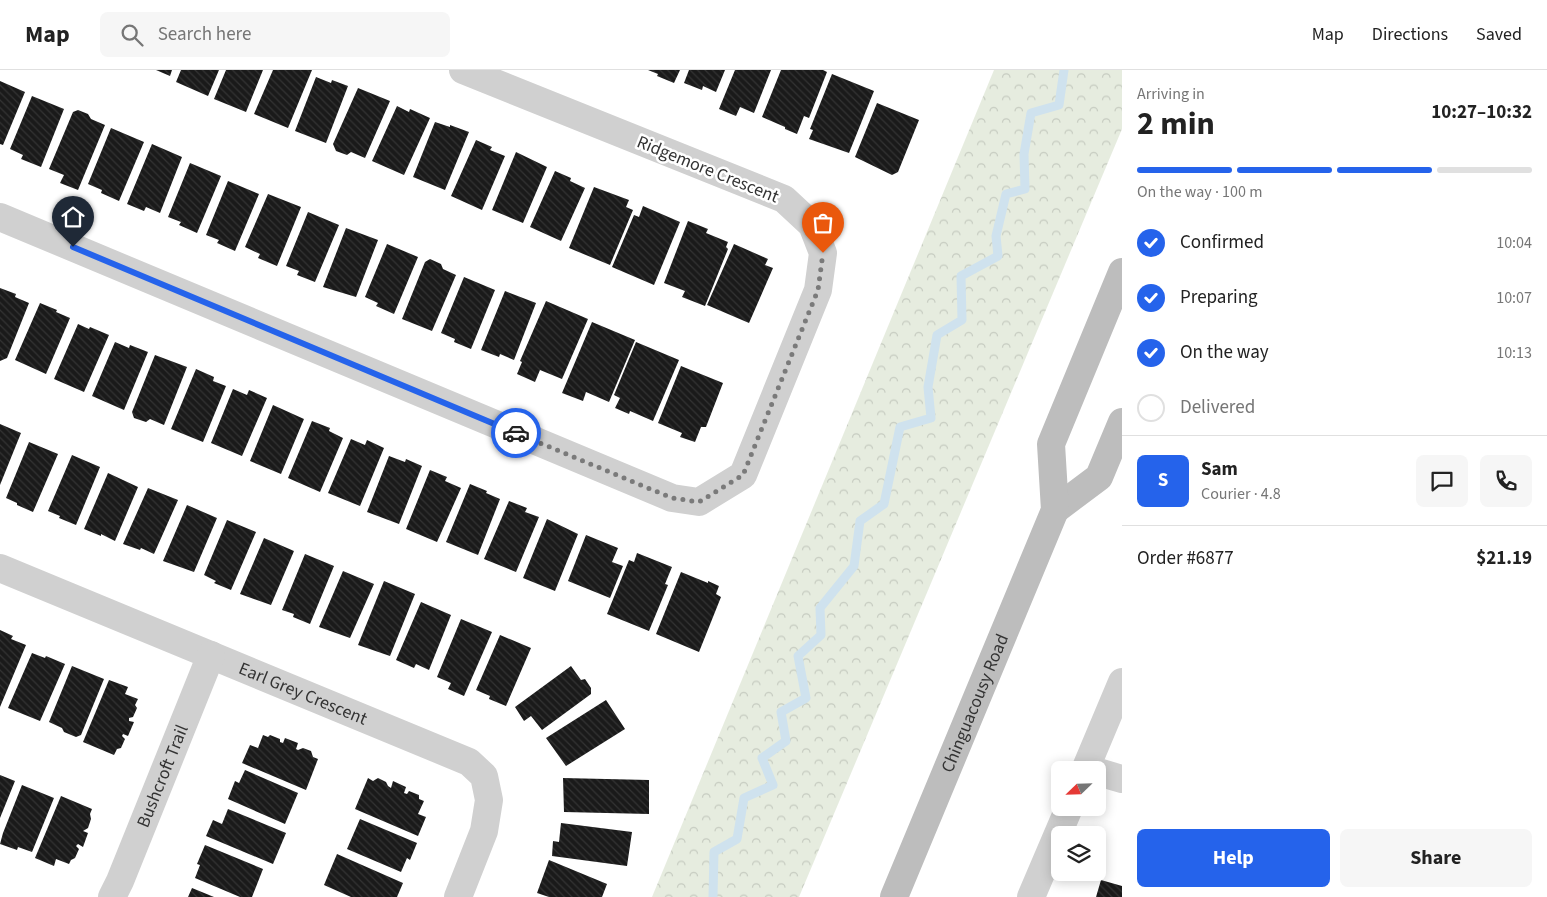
<!DOCTYPE html>
<html lang="en">
<head>
<meta charset="utf-8">
<style>
  body { margin:0; font-family:"Source Sans 3",sans-serif; background:#f6f6f6; color:#222; height:100vh; display:flex; flex-direction:column; font-size:19px; white-space:nowrap }
  * { box-sizing:border-box; margin:0 }
  p { font-size:16px; color:#767676 }
  .icon { flex:none; width:28px; height:28px; fill:none; stroke:currentColor; stroke-width:2; stroke-linecap:round; stroke-linejoin:round }
  .map { position:relative; flex:1; overflow:hidden }
  .sheet { display:flex; flex-direction:column; background:#fff; width:425px }
  .sheet>* { flex:none }
  .needle { width:32px; rotate:247deg }
  .tools { position:absolute; left:1051px; top:691px; display:grid; gap:10px }
  .tools a { display:grid; place-items:center; width:55px; height:55px; border-radius:8px; background:#fff; box-shadow:0 2px 12px #0003; font-size:25px }
  .pin { position:absolute; display:grid; place-items:center; width:42px; height:42px; color:#fff; margin:-51px -21px; border-radius:50% 50% 50% 0; rotate:-45deg; box-shadow:0 0 5px #0007 }
  .pin .icon { rotate:45deg }
  .courier { position:absolute; display:grid; place-items:center; width:50px; height:50px; margin:-25px; border:4px solid #2563eb; border-radius:50%; background:#fff; color:#222; box-shadow:0 1px 6px #0007 }
  .overview em { font-style:normal; font-weight:700 }
  .overview div { display:flex; flex-direction:column-reverse }
  .overview { display:flex; align-items:center; justify-content:space-between; height:85px; padding:0 15px }
  h1 { font-size:32px; font-weight:700; line-height:38px }
  .bar { display:grid; grid-template-columns:repeat(4,1fr); gap:8px 5px; align-content:center; height:60px; padding:0 15px }
  .bar i { height:6px; border-radius:4px; background:#e0e0e0 }
  .bar .current { background:#2563eb }
  .bar p { grid-column:span 4 }
  .line { display:flex; align-items:center; gap:12px; padding:0 15px; border-top:1px solid #e0e0e0 }
  .line div { flex:1 }
  .round { display:grid; place-items:center; flex:none; width:52px; height:52px; border-radius:8px; background:#f6f6f6 }
  ol { padding:0 15px; list-style:none }
  li { display:flex; align-items:center; gap:15px; height:55px }
  li p { margin-inline-start:auto }
  li .icon { padding:5px; border-radius:50%; background:#2563eb; color:#fff; stroke-width:4 }
  li:last-child { color:#767676 }
  li i { width:28px; height:28px; border:2px solid #e0e0e0; border-radius:50% }
  .cta { display:flex; gap:10px; margin-top:auto; padding:10px 15px }
  .cta a { flex:1; height:58px; border-radius:8px; background:#2563eb; color:#fff; font-size:20px; font-weight:700; line-height:58px; text-align:center }
  .cta a+a { background:#f6f6f6; color:#222 }
  header { display:flex; align-items:center; gap:30px; box-sizing:border-box; height:70px; padding:0 25px; background:#fff; border-bottom:1px solid #e0e0e0 }
  header strong { font-size:24px }
  nav { display:flex; gap:28px; margin-inline-start:auto; font-size:18px }
  .search { width:350px; height:45px; background:#f6f6f6; display:flex; align-items:center; gap:12px; box-sizing:border-box; padding:0 18px; border-radius:8px; color:#767676; font-size:19px }
  main { display:flex; flex:1; min-height:0 }
  .map>svg:first-child { display:block }
  .forest { fill:url(#forest-crowns) }
  .lines { fill:none; stroke-linecap:round; stroke-linejoin:round }
  .stream { stroke:#cfe2ee; stroke-width:9 }
  .building { fill:url(#building-back-hatch) }
  .minor { stroke:#d0d0d0; stroke-width:28 }
  .secondary { stroke:#bdbdbd; stroke-width:28 }
  .done { stroke:#7a7a7a; stroke-width:5; stroke-dasharray:0 9 }
  .route { stroke:#2563eb; stroke-width:6 }
  .labels { text-anchor:middle; stroke-width:5; stroke-linejoin:round; paint-order:stroke }
  .street-label { font-size:18px; fill:#333; stroke:#fff }
</style>
</head>
<body>
<header>
<strong>Map</strong>
<div class="search"><svg class="icon" aria-label="search" viewBox="0 0 24 24"><circle cx="10" cy="10" r="6"/><path d="M15 15l6 6"/></svg>Search here</div>
<nav><a>Map</a><a>Directions</a><a>Saved</a></nav>
</header>
<main>
<div class="map">
<svg width="1122" height="827" viewBox="0 0 1122 827">
  <defs>
    <pattern id="forest-crowns" width="20" height="18" patternUnits="userSpaceOnUse" patternTransform="scale(1.25)"><rect width="20" height="18" fill="#e6ecdf"/><path d="M2 6a3 3 0 1 1 6 0M12 15a3 3 0 1 1 6 0" fill="none" stroke="#c6cbc0"/></pattern>
    <pattern id="building-back-hatch" width="6" height="6" patternUnits="userSpaceOnUse" patternTransform="scale(1.25)"><rect width="6" height="6" fill="#1a1a1a"/><path d="M-1 5l2 2M0 0l6 6M5-1l2 2" fill="none" stroke="#333"/></pattern>
  </defs>
  <rect width="100%" height="100%" fill="#fff"/>
  <path class="forest" d="M994 0H1122V59L799 827H652Z"/>
  <g class="lines">
    <path class="stream" d="M713 827 714 782 737 769 744 728 773 715 762 688 786 671 781 642 806 628 798 586 821 565 820 538 854 496 860 451 884 434 900 357 931 348 928 317 937 265 962 250 961 206 998 186 996 166 1006 124 1025 119 1024 84 1031 43 1059 35 1064 0"/>
  </g>
  <path class="building" d="M156 0H172L170 6Z
    M181 0H219L208 26 176 12Z
    M226 0H263L246 42 214 29Z
    M273 0H312L288 58 254 44Z
    M648 0H680L674 13 657 6 658 4Z
    M689 0H725L716 22 703 16 702 20 684 13Z
    M735 0H771L754 43 740 37 736 46 719 39Z
    M781 0H823L827 2 809 48 804 46 797 64 785 59V57L762 47Z
    M832 4 874 21 849 83 809 69 813 60 810 59Z
    M316 7 331 13 332 10 348 16 326 73 295 61Z
    M0 11 25 22 3 75 0 74Z
    M358 18 390 31 365 88 351 82 347 85 336 81 333 74Z
    M32 26 64 39 41 97 21 89 23 85 10 79Z
    M877 33 919 50 898 102 892 105 855 87Z
    M397 36 409 42 410 39 430 48 404 105 372 91Z
    M78 40 88 44 91 49 105 55 78 120 60 113 64 105 49 99 73 42Z
    M435 52 450 57V55L469 62 445 120 413 107Z
    M111 58 144 72 119 131 101 123 102 120 88 114Z
    M476 70 492 77 490 80 505 86 482 140 451 126Z
    M152 74 182 87 160 143 146 137 144 141 127 134Z
    M516 82 547 97 523 153 492 140Z
    M190 93 221 106 197 163 179 155 181 152 168 147Z
    M555 101 571 108 570 111 585 118 561 171 530 157Z
    M228 111 259 124 235 181 217 173 219 170 206 165Z
    M594 117 629 130 626 137 633 140 610 195 569 178Z
    M268 124 301 137 277 196 258 188 260 184 245 177Z
    M643 136 680 152 654 215 612 197 634 145 639 147Z
    M308 142 339 155 315 212 297 205 299 201 286 196Z
    M688 151 708 159 706 163 728 172 726 177 728 179 705 236 682 227 685 221 664 213Z
    M346 158 378 170 356 227 323 217Z
    M387 174 418 187 394 244 376 236 378 233 365 227Z
    M734 174 768 189 765 195 773 198 749 253 707 235Z
    M430 189 441 194 443 199 456 205 432 261 402 249 425 192Z
    M464 207 495 220 471 279 454 272 455 269 441 263Z
    M0 218 16 224 15 227 29 233 7 288 0 291Z
    M505 221 536 233 514 290 500 284 499 287 481 280Z
    M546 231 588 249 562 309 540 300 535 312 517 304 522 292 520 291Z
    M40 233 57 240 56 242 70 248 46 304 15 290Z
    M592 252 635 270 609 332 586 322 583 331 562 323Z
    M78 254 89 259 90 257 109 265 84 322 54 309Z
    M115 272 129 278 130 275 148 282 124 340 92 326Z
    M636 272 679 290 653 351 630 341 629 344 615 338 620 328 614 325Z
    M155 285 187 297 164 355 150 349 146 352 134 348 132 342Z
    M681 296 723 313 706 357H701L695 372 680 367 682 363 658 353Z
    M196 299 214 307 213 311 226 316 203 372 171 359Z
    M233 319 247 325 249 320 267 328 242 386 211 373Z
    M273 335 304 349 281 404 250 391Z
    M312 351 330 358 329 361 343 368 320 422 288 408Z
    M0 354 21 363 0 415Z
    M351 369 365 375 367 370 384 378 360 436 328 423Z
    M29 372 58 384 33 442 17 435V433L6 428Z
    M72 385 100 397 76 455 59 448 60 446 48 441Z
    M389 386 405 392 406 389 422 396 399 454 367 442Z
    M430 400 447 407 445 411 461 418 437 472 406 459Z
    M108 403 138 417 115 471 101 464V466L84 459Z
    M470 414 487 421 486 423 500 429 478 485 446 472Z
    M148 418 178 430 154 484 141 478 140 480 123 474Z
    M509 431 527 438 525 442 539 447 516 502 484 489Z
    M187 435 217 448 194 502 163 491Z
    M547 449 578 464 555 521 523 508Z
    M227 450 256 462 231 520 214 513 216 511 204 505Z
    M586 465 618 478 612 492 623 496 610 528 568 511Z
    M264 468 294 481 271 535 240 524Z
    M637 483 672 497 665 514 668 515 649 561 607 544 629 490 634 492Z
    M305 484 334 496 310 554 293 547 294 544 282 540Z
    M343 501 374 514 350 568 319 557Z
    M681 502 708 513V511L719 516 716 524 721 527 699 582 656 564Z
    M384 511 415 524 390 586 358 575Z
    M421 532 451 545 429 600 416 594 414 598 396 590Z
    M461 549 492 562 464 626 448 619 451 613 437 607Z
    M0 560 13 566 11 569 26 575 0 637Z
    M500 565 531 578 506 636 489 629 490 626 476 620Z
    M32 583 45 588 46 586 65 594 40 651 8 638Z
    M72 596 104 609 81 665 76 667 64 662 62 658 49 652Z
    M571 596 581 610 585 609 591 618V624L542 660 531 646 524 651 515 637Z
    M109 610 128 617 125 624 138 629 135 635 137 638 133 647 129 648V651L134 652 128 666 123 664 122 666 125 669 121 678 117 679 114 685 83 672Z
    M606 630 625 659 566 696 546 668Z
    M263 665 268 667 270 665 280 669V672L283 673 285 668 298 673 296 679 298 680 303 678 311 681 313 687 318 689 306 720 242 693 250 675 258 678Z
    M245 700 298 723 285 754 228 729 235 711 239 713Z
    M0 705 15 711 0 748Z
    M368 708 373 711 378 708 386 712 388 716 391 718 393 711 406 717 404 723 407 724 409 721 419 725V729L424 731 418 744 426 747 418 766 355 739Z
    M563 708 649 710V744L564 742Z
    M22 715 54 728 32 782 18 777 17 780 0 774 3 763Z
    M61 726 92 739 90 744 91 749 88 758 83 761 88 763 83 777 78 774 76 776 79 779 75 788 71 790 69 794 56 789 54 796 35 788Z
    M228 739 286 763 273 794 206 766 213 750 222 754Z
    M360 749 417 773 410 790 407 788 401 802 347 779Z
    M561 753 632 762 627 796 552 786 553 771 559 772Z
    M205 775 263 799 252 827H240L195 808 200 795 197 794Z
    M337 784 403 813 397 827H351L324 815Z
    M549 790 607 814 602 827H549L537 823Z
    M1101 810 1122 816V827H1096Z
    M192 818 214 827H188Z"/>
  <g class="lines">
    <g class="minor">
      <path d="M0 147 672 428 699 432 743 405 818 220 823 183 812 155 784 129 463 0"/>
      <path id="s1" d="M0 498 469 692 484 706 489 730 484 761 458 827"/>
      <path d="M1085 700 1122 612"/>
      <path d="M1098 702 1122 709"/>
      <path id="s2" d="M112 827 120 811 211 585"/>
      <path d="M1031 827 1069 738"/>
    </g>
    <g class="secondary">
      <path d="M1055 440 1099 407 1122 352"/>
      <path id="s3" d="M894 827 1055 440 1051 374 1122 202"/>
    </g>
  </g>
  <g class="lines">
    <path class="done" d="M516 363 672 428 699 432 743 405 818 220 823 183"/>
    <path class="route" d="M73 177 516 363"/>
  </g>
  <g class="labels">
    <g class="street-label">
      <text transform="translate(708 99) rotate(22)" y="6">Ridgemore Crescent</text>
      <text dy="6" stroke="none"><textPath href="#s1" startOffset="328">Earl Grey Crescent</textPath></text>
      <text dy="6" stroke="none"><textPath href="#s3" startOffset="210">Chinguacousy Road</textPath></text>
      <text dy="6" stroke="none"><textPath href="#s2" startOffset="131">Bushcroft Trail</textPath></text>
    </g>
  </g>
</svg>
<div class="tools">
<a><svg class="needle" viewBox="-14 -14 28 28"><path d="M0-13l5 13h-10z" fill="#e53935"/><path d="M0 13l5-13h-10z" fill="#767676"/></svg></a>
<a><svg class="icon" aria-label="layers" viewBox="0 0 24 24"><path d="M12 4l9 5-9 5-9-5zM3 14l9 5 9-5"/></svg></a>
</div>
<div class="pin" style="left:823px;top:183px;background:#ea580c"><svg class="icon" aria-label="bag" viewBox="0 0 24 24"><path d="M5 8h14l-1 12H6zM9 8a3 3 0 0 1 6 0"/></svg></div>
<div class="pin" style="left:73px;top:177px;background:#1f2937"><svg class="icon" aria-label="home" viewBox="0 0 24 24"><path d="M3 11l9-7 9 7M6 9v11h12V9"/></svg></div>
<div class="courier" style="left:516px;top:363px"><svg class="icon" aria-label="car" viewBox="0 0 24 24"><path d="M5 17H2v-5l4-1 3-4h7l3 4 3 1v5h-3M9 17h6M6 11h13"/><circle cx="7" cy="17" r="2"/><circle cx="17" cy="17" r="2"/></svg></div>
</div>
<section class="sheet">
<div class="overview"><div><h1>2 min</h1><p>Arriving in</p></div><em>10:27–10:32</em></div>
<div class="bar"><i class="current"></i><i class="current"></i><i class="current"></i><i></i><p>On the way · 100 m</p></div>
<ol>
<li><svg class="icon" aria-label="check" viewBox="0 0 24 24"><path d="M5 12l5 5 9-10"/></svg>Confirmed<p>10:04</p></li>
<li><svg class="icon" aria-label="check" viewBox="0 0 24 24"><path d="M5 12l5 5 9-10"/></svg>Preparing<p>10:07</p></li>
<li><svg class="icon" aria-label="check" viewBox="0 0 24 24"><path d="M5 12l5 5 9-10"/></svg>On the way<p>10:13</p></li>
<li><i></i>Delivered</li>
</ol>
<div class="line" style="height:90px"><b class="round" style="background:#2563eb;color:#fff">S</b><div><b>Sam</b><p>Courier · 4.8</p></div><a class="round"><svg class="icon" aria-label="chat" viewBox="0 0 24 24"><path d="M4 5h16v11H9l-5 4z"/></svg></a><a class="round"><svg class="icon" aria-label="phone" viewBox="0 0 24 24"><path d="M5 4h4l2 5-3 2q2 4 5 5l2-3 5 2v4C11 20 4 13 5 4z"/></svg></a></div>
<div class="line" style="height:65px"><div>Order #6877</div><b>$21.19</b></div>
<div class="cta"><a>Help</a><a>Share</a></div>
</section>
</main>
</body>
</html>
